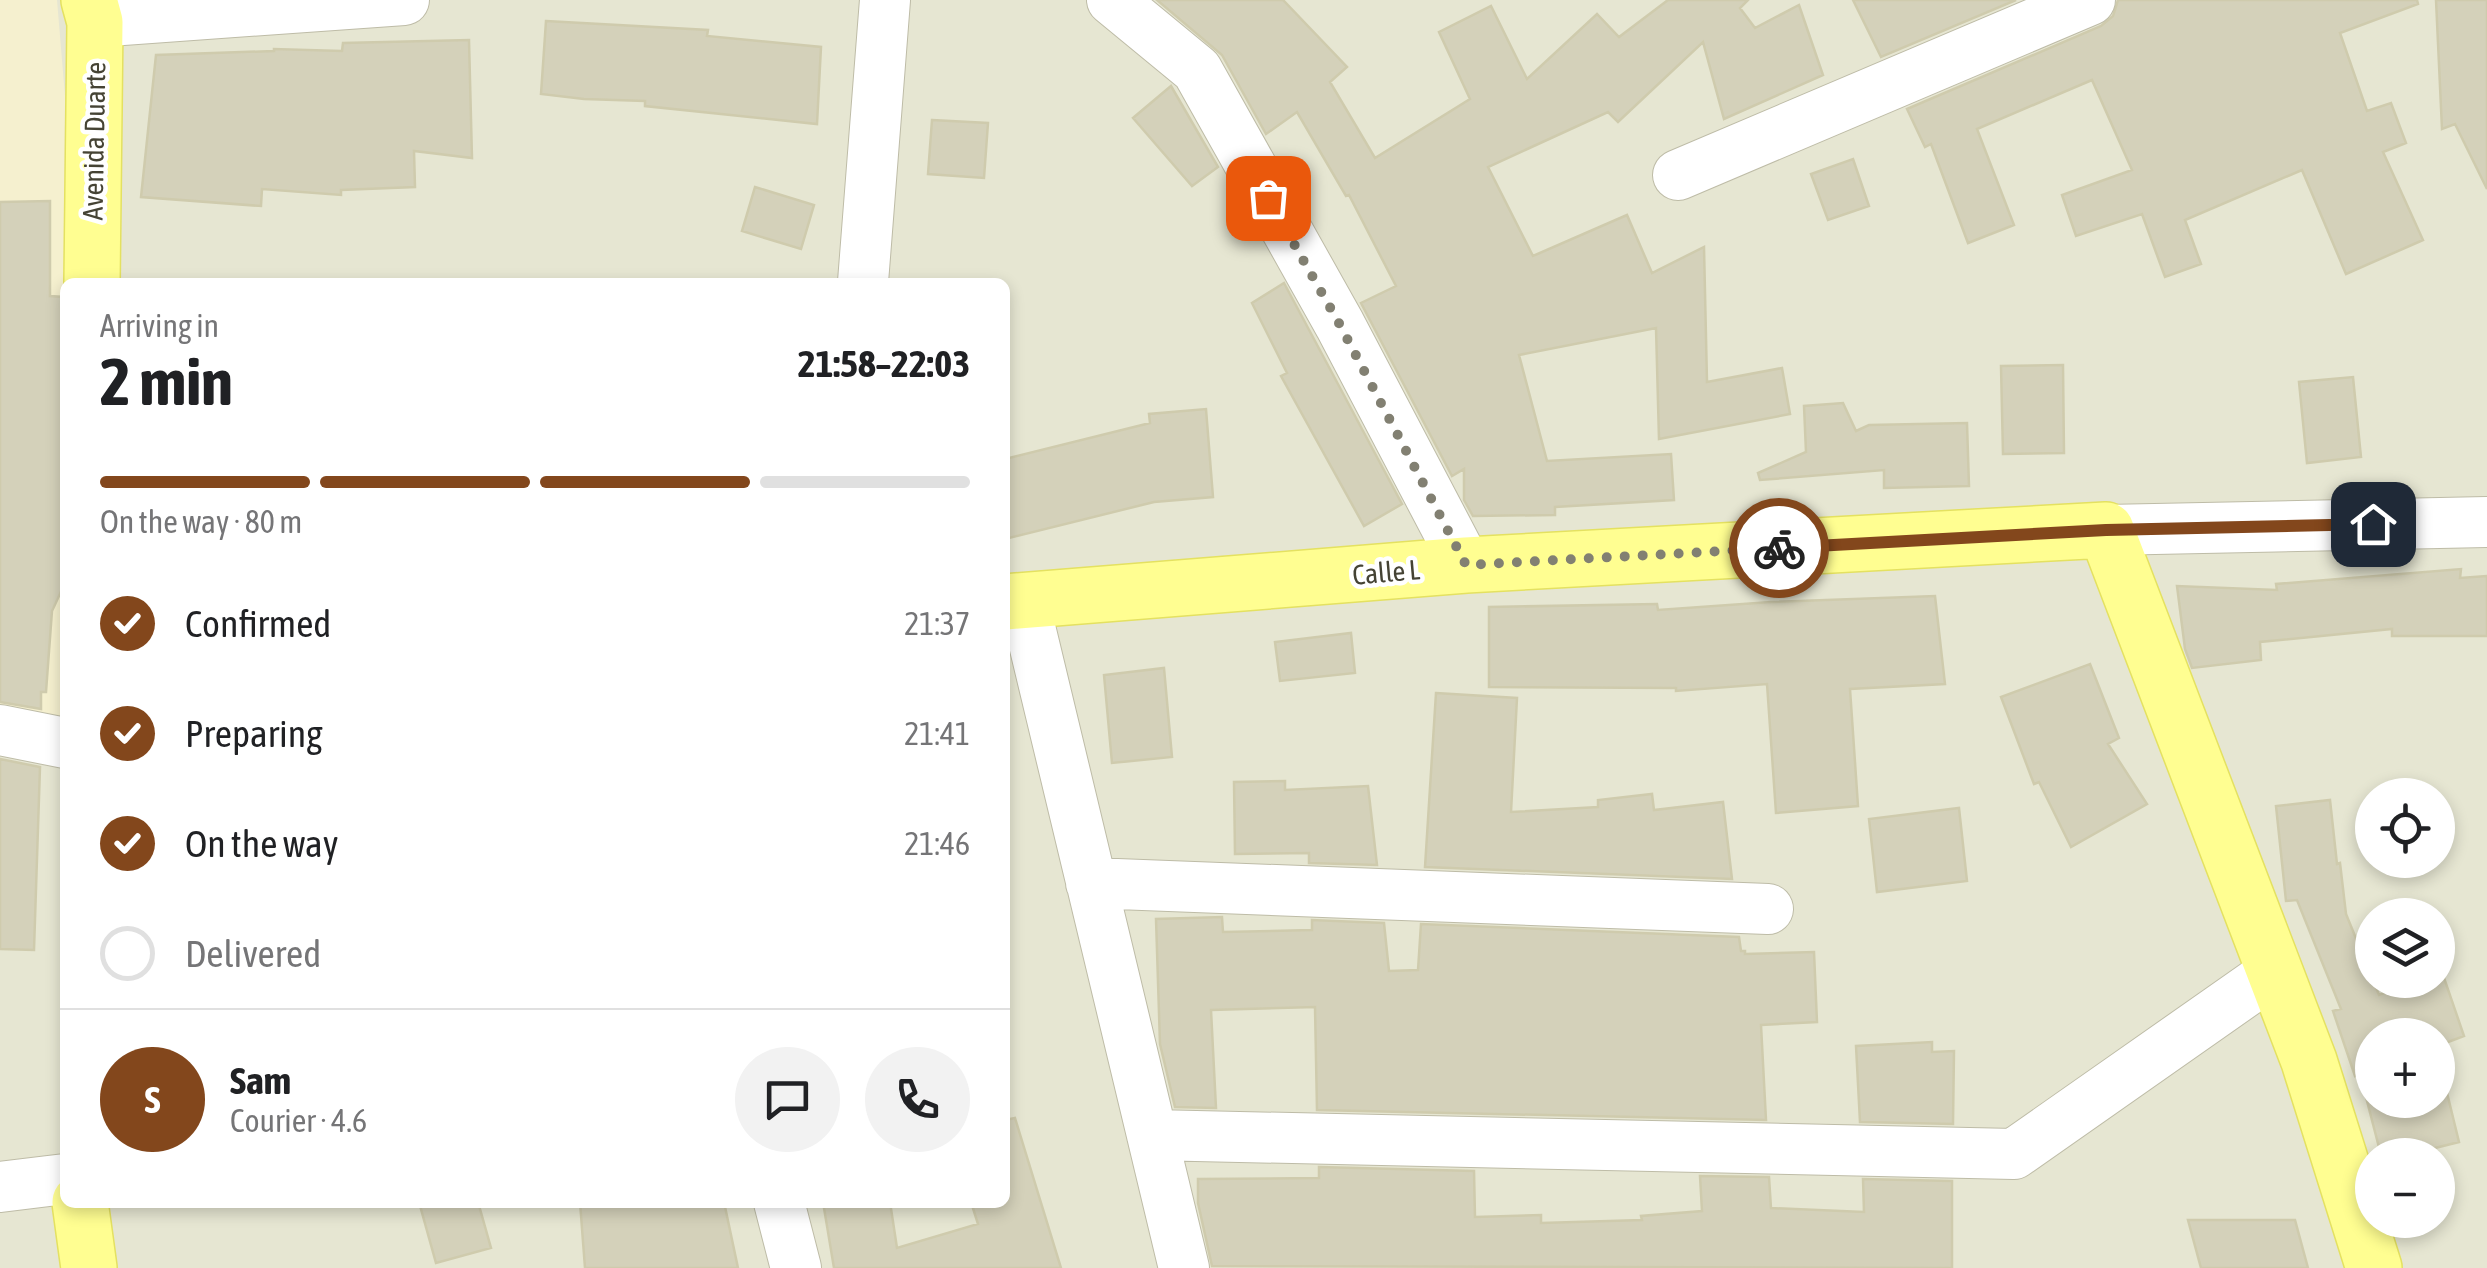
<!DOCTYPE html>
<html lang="en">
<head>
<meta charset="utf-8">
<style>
  body { margin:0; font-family:"Asap Condensed",sans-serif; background:#f2f2f2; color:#202124; height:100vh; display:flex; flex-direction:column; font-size:38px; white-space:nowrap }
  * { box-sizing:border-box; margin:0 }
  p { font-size:32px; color:#757577 }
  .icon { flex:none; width:55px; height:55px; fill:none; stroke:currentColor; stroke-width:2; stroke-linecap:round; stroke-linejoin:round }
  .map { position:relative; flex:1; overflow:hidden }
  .side { position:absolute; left:60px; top:278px; width:950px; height:930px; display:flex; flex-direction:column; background:#fff; border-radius:15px; box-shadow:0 5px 15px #0003 }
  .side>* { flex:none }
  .buttons { position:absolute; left:2355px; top:778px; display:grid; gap:20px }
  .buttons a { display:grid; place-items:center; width:100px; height:100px; border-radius:50%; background:#fff; box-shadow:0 5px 15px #0003; font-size:50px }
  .pin { position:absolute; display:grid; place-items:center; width:85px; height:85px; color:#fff; margin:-42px; border-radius:20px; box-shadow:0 5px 15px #0006 }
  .courier { position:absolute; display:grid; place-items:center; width:100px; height:100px; margin:-50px; border:8px solid #83471c; border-radius:50%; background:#fff; color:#222; box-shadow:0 2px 12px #0007 }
  .summary em { font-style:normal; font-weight:700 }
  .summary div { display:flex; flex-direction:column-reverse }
  .summary { display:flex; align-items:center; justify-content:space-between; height:170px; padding:0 40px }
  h1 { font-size:65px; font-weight:700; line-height:75px }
  .bar { display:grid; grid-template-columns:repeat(4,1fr); gap:15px 10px; align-content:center; height:120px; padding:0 40px }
  .bar i { height:12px; border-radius:8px; background:#e0e0e0 }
  .bar .selected { background:#83471c }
  .bar p { grid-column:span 4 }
  .line { display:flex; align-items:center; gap:25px; padding:0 40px; border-top:2px solid #e0e0e0 }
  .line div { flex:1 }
  .round { display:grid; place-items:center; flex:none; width:105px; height:105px; border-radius:52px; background:#f2f2f2 }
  ol { padding:0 40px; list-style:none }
  li { display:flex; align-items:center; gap:30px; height:110px }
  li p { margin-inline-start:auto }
  li .icon { padding:10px; border-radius:50%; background:#83471c; color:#fff; stroke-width:4 }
  li:last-child { color:#757577 }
  li i { width:55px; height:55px; border:5px solid #e0e0e0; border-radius:50% }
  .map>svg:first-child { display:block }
  .residential { fill:#e6e6d2; fill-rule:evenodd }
  .commercial { fill:#f5f0cf }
  .building { fill:#d4d1ba; stroke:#cfcbad; stroke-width:2.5 }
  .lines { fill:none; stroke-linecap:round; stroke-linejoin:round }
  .minor-casing { stroke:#bebca7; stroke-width:52 }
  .major-casing { stroke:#e4e161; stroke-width:58 }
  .minor { stroke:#fff; stroke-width:50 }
  .major { stroke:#fffe91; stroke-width:55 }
  .done { stroke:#828072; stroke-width:10; stroke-dasharray:0 18 }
  .route { stroke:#83471c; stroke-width:12 }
  .labels { text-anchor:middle; stroke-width:9; stroke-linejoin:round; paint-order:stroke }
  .street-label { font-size:28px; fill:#454334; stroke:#fff }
</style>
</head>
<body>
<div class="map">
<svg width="2487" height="1268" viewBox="0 0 2487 1268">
  <rect width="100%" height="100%" fill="#f2f2e4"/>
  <path class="residential" d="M0 0H2487V1268H0ZM65 282H1005V1202H65ZM2372 795H2438V860H2372ZM2372 915H2438V980H2372ZM2372 1035H2438V1100H2372ZM2372 1155H2438V1220H2372Z"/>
  <path class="commercial" d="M0 0H57L65 96 63 725 0 713Z"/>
  <path class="building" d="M1157 0H1283L1347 67 1330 82 1375 158 1470 99 1439 32 1491 6 1527 79 1597 14 1619 37 1668 0H1748L1740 8 1755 28 1799 5 1823 75 1724 119 1703 42 1618 122 1608 112 1488 167 1533 256 1627 215 1652 273 1704 247 1707 382 1782 368 1790 414 1659 439 1656 328 1519 355 1547 461 1671 454 1674 500 1555 507V515L1473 516 1464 500V469L1452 476 1361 303 1396 286 1349 195 1346 196 1297 112 1266 134 1222 55Z
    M1853 0H2016L1881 57Z
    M2118 0H2417L2418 4 2340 33 2367 111 2391 103 2406 143 2383 152 2423 240 2346 274 2302 170 2185 220 2201 264 2165 277 2142 214 2076 236 2062 195 2132 170 2092 80 1977 129 2014 225 1968 243 1931 144 1925 147 1907 109 2101 26 2113 16Z
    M2436 0H2487V189L2455 124 2442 129Z
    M546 21 708 30 707 36 821 47 817 124 645 106V101L584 99 541 94Z
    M469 40 472 158 414 151 415 187 341 190V195L262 189 261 206 141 197 156 55 274 51V49L342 51 343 43Z
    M1171 86 1218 167 1192 186 1133 118Z
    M932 120 988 123 984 178 928 174Z
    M1853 159 1869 206 1828 220 1811 174Z
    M755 187 814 205 801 249 742 231Z
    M50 201V296L64 297V367H62L64 585 52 611 46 692H41V709L0 702V202Z
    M1284 283 1402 504 1364 526 1281 376 1287 373 1252 303Z
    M2063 365 2064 453 2003 454 2001 366Z
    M2353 377 2361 457 2307 463 2299 382Z
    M1843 403 1856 431 1869 425 1967 423 1969 486 1884 488V470L1760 480 1758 473 1806 452 1804 406Z
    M1206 409 1213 497 1154 502 1005 539V459L1150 423 1149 414Z
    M2461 569 2460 578 2487 576V636H2392V629L2260 642 2261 660 2192 668 2185 649 2177 586 2277 590 2276 584Z
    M1935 596 1945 684 1850 689 1858 806 1776 813 1767 684 1676 691V688L1489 687V607L1657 604 1658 610 1771 602Z
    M1351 633 1355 673 1280 681 1275 642Z
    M2090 664 2119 738 2108 744 2147 804 2071 847 2039 782 2034 784 2001 697Z
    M1164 668 1172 757 1112 763 1104 675Z
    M1436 693 1517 698 1511 812 1598 807V800L1652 794 1654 810 1723 802 1732 879 1425 867Z
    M0 759 40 767 34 950 0 949Z
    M1285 781V790L1368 786 1377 865 1309 863V853L1235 854 1234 782Z
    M2330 800 2337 864 2340 863 2346 914 2379 995 2421 980H2438V974L2442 972 2464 1036 2438 1046V1035H2372V1100H2438V1056L2459 1142 2407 1155H2381L2360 1074 2355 1076 2333 1011 2341 1009 2297 900 2286 901 2276 806Z
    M1959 808 1967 881 1877 892 1869 819Z
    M1222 917 1223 932 1312 930V920L1384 923 1389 971 1418 970 1421 924 1739 937 1741 951H1745V954L1814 952 1817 1022 1761 1025 1766 1120 1317 1110 1315 1007 1211 1010 1216 1108 1175 1107 1160 1044 1156 919Z
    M1932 1042V1052L1954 1051 1953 1124 1860 1122 1856 1046Z
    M1015 1118 1061 1268H834L823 1202H890L897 1248 978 1224 971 1202H1005V1120Z
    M1319 1167 1474 1171 1475 1217 1541 1215V1223L1642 1220 1641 1216 1702 1211 1700 1176 1769 1177 1771 1208 1864 1212 1863 1179 1952 1181V1268L1212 1266 1198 1203V1179L1319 1178Z
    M419 1202H478L491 1248 436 1263Z
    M580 1202H724L738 1268H585Z
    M2188 1220H2295L2308 1268H2201Z"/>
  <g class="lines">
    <g class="minor-casing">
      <path id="minor" d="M1112 0 1197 70 1340 325 1466 565
        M95 22 404 0
        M1678 175 2090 0
        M863 282 885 0
        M2106 530 2487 522
        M1024 602 1184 1268
        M0 730 65 743
        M1091 883 1768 909
        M1152 1135 2014 1154 2275 971
        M0 1187 65 1179
        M779 1202 796 1268"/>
    </g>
    <g class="major-casing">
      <path id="major" d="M89 0 95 22 92 282
        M1005 602 1466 565 2106 530 2309 1061 2374 1268
        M80 1202 89 1268"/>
    </g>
    <use href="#minor" class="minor"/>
    <use href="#major" class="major"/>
  </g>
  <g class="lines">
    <path class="done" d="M1268 198 1340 325 1466 565 1779 548"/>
    <path class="route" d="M1779 548 2106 530 2373 524"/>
  </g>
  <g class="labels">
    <g class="street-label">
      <text transform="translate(94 141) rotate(-89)" y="10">Avenida Duarte</text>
      <text transform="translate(1386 572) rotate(-5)" y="10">Calle L</text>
    </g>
  </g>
</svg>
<div class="buttons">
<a><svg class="icon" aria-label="locate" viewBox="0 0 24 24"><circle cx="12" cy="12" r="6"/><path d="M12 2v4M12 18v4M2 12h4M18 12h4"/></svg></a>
<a><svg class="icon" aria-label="layers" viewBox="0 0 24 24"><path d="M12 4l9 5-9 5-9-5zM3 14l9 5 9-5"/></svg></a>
<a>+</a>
<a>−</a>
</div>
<div class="pin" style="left:1268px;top:198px;background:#ea580c"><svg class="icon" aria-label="bag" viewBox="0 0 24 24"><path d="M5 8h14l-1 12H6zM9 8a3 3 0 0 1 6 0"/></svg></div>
<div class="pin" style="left:2373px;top:524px;background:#1f2937"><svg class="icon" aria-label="home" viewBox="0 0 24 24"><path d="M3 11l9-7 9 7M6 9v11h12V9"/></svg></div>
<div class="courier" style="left:1779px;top:548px"><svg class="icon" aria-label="bike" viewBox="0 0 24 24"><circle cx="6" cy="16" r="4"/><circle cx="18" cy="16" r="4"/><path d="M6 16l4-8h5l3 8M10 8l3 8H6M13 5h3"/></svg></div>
<section class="side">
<div class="summary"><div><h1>2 min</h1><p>Arriving in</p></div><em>21:58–22:03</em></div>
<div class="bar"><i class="selected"></i><i class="selected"></i><i class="selected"></i><i></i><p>On the way · 80 m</p></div>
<ol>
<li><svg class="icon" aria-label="check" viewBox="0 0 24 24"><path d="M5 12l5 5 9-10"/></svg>Confirmed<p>21:37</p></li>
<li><svg class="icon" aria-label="check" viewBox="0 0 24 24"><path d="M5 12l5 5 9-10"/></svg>Preparing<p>21:41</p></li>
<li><svg class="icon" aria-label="check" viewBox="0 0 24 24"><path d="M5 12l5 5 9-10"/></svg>On the way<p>21:46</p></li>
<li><i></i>Delivered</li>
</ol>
<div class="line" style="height:180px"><b class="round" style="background:#83471c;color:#fff">S</b><div><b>Sam</b><p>Courier · 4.6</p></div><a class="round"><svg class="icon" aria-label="chat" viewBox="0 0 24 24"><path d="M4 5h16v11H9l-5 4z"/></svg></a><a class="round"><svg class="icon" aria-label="phone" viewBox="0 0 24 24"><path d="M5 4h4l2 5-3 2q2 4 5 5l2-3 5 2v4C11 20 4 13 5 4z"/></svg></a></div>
</section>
</div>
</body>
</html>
